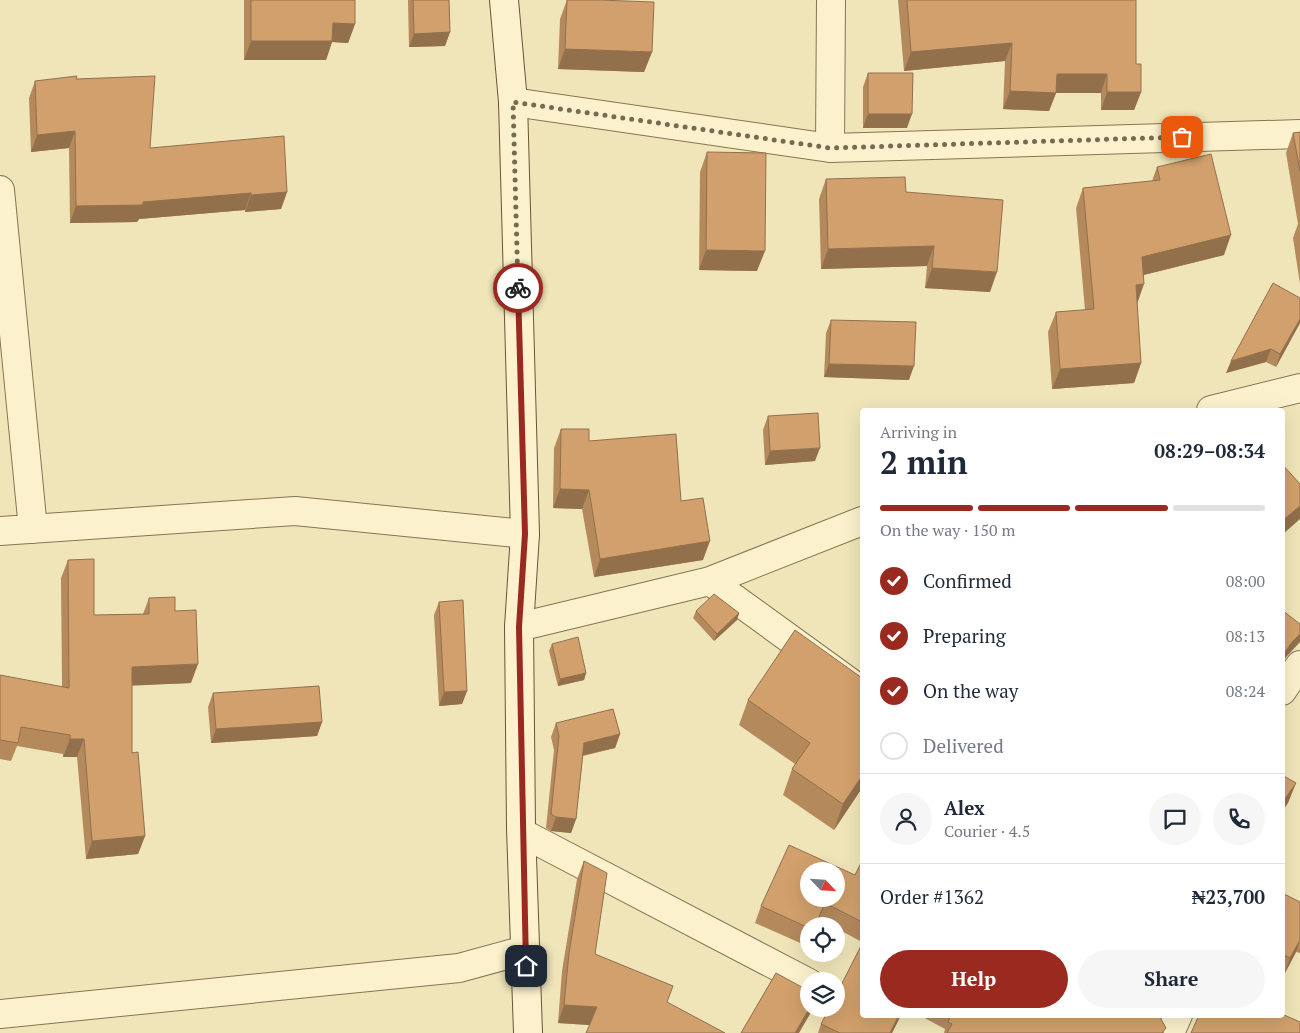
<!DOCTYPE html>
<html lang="en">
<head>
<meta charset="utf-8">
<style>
  body { margin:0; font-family:"PT Serif",serif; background:#f6f6f7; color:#1f2937; height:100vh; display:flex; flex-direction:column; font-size:19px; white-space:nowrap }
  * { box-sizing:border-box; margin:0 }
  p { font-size:16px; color:#747a83 }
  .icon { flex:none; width:28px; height:28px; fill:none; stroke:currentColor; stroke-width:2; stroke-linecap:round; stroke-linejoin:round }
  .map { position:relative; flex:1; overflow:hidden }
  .side { position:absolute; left:860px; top:408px; width:425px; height:610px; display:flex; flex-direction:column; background:#fff; border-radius:5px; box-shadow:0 5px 20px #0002 }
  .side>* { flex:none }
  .needle { width:32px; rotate:115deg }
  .fabs { position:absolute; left:800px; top:862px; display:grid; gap:10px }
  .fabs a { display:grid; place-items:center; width:45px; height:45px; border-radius:50%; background:#fff; box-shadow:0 5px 20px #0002; font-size:25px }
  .pin { position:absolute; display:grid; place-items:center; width:42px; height:42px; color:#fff; margin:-21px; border-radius:10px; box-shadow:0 2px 8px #0006 }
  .courier { position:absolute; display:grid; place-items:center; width:50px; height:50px; margin:-25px; border:4px solid #9a2a1f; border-radius:50%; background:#fff; color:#222; box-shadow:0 1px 6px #0007 }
  .summary em { font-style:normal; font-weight:700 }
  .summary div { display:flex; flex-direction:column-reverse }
  .summary { display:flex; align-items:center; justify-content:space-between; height:85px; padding:0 20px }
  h1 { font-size:32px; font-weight:700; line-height:38px }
  .bar { display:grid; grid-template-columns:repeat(4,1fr); gap:8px 5px; align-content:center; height:60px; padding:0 20px }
  .bar i { height:6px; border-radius:4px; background:#e0e1e3 }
  .bar .active { background:#9a2a1f }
  .bar p { grid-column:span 4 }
  .line { display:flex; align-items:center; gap:12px; padding:0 20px; border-top:1px solid #e0e1e3 }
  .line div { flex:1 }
  .round { display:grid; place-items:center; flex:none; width:52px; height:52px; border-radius:26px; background:#f6f6f7 }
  ol { padding:0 20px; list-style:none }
  li { display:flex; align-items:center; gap:15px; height:55px }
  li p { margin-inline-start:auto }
  li .icon { padding:5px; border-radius:50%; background:#9a2a1f; color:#fff; stroke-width:4 }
  li:last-child { color:#747a83 }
  li i { width:28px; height:28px; border:2px solid #e0e1e3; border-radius:50% }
  .button { display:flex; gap:10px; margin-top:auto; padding:10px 20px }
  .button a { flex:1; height:58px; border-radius:30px; background:#9a2a1f; color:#fff; font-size:20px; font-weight:700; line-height:58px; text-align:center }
  .button a+a { background:#f6f6f7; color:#1f2937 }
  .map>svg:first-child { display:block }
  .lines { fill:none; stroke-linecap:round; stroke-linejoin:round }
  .street-casing { stroke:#877453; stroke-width:30 }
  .secondary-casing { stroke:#695437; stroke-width:30 }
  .street { stroke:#fbf1cc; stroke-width:28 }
  .secondary { stroke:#fbf1cc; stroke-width:28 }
  .wall { fill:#b48a5d }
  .shaded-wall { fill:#92704c }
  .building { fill:#d1a06c; stroke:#92704c; fill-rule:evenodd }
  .done { stroke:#766b51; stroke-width:5; stroke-dasharray:0 9 }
  .route { stroke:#9a2a1f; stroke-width:6 }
</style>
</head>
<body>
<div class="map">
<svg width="1300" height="1033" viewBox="0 0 1300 1033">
  <rect width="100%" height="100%" fill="#f0e5b9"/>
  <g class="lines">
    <g class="street-casing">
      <path id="street" d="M513 102 830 148 1300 134
        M830 148 831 0
        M0 190 33 529
        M1211 410 1300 388
        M0 531 295 511 525 534
        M710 581 862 691
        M519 627 710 581 862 521
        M1282 691 1300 665
        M522 833 809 983
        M0 1014 459 968 525 950
        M1170 1033 1178 1015"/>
    </g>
    <g class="secondary-casing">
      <path id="secondary" d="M504 0 513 102 525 534 519 627 521 828 528 1033"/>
    </g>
    <use href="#street" class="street"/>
    <use href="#secondary" class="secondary"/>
  </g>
  <path class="wall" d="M244 0H355V24L348 43 332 42 326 60H244Z
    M408 0H449L450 32 445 46 409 47Z
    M567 0H599L652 52 644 72 558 69 560 19Z
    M898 0H1136V64L1141 92 1134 110H1101V93H1056L1049 111 1003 109 1005 61 904 71Z
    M868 73 907 128H863V87Z
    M76 79 150 148 287 192 281 209 245 212V210L139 219 137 222 70 223 69 148 31 152 29 98 35 81Z
    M1300 132V284L1293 238 1298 224 1286 153 1293 133Z
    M707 152 757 271 699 270 700 172Z
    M1157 167 1224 255 1144 275 1137 304 1141 363 1134 383 1052 389 1048 332 1056 312 1085 310 1076 208 1083 188 1152 181Z
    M826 179 906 192 990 292 925 288 927 266 821 269 819 199Z
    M831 320 909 380 824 377 826 333Z
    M1300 323 1276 367 1266 362 1226 373Z
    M768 416 815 461 765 465 763 430Z
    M561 429 589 441 681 501 703 560 594 577 582 509 553 508 554 448Z
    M68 560 94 615 143 614 149 598 175 611 191 683 132 685V753L145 836 138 854 86 859 77 757H63V754L17 746 11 761 0 759V675L62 687 61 578Z
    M439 602 467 691 462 704 439 706 434 615Z
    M696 611 739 613 737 620 714 641 693 618Z
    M552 644 586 673 584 680 558 686 549 651Z
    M862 678V788L834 830 783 795 792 769 795 764 739 725 748 700Z
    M213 693 322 722 317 736 211 743 208 707Z
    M556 723 620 734 615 748 583 756 576 819 571 833 551 831 546 828 554 750 551 737Z
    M584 861 595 954 673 986 667 1002 589 1025 558 1023 562 971 577 879Z
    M862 861V942L836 928V926H833L819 919 809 926V942L807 946 755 923 761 906 855 875Z
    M1282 893 1300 902V953L1296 952 1285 973 1282 971Z
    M862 1015H901L892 1033H818L821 1024Z
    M919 1015H1161V1019L1164 1033H944L945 1029Z"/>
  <path class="shaded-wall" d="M333 23 355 24 348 43 332 42 326 60H244L251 41Z
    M450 32 445 46 409 47 414 34Z
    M1012 43 1005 61 904 71 911 52Z
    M565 49 652 52 644 72 558 69Z
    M1057 74H1107L1101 93H1056L1049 111 1003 109 1010 91Z
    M1107 92H1141L1134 110H1101Z
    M868 114H912L907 128H863Z
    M75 131 69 148 31 152 37 135Z
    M287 192 281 209 245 212 251 195Z
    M251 193 245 210 139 219 137 222 70 223 76 206 143 202Z
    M1231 235 1224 255 1135 277 1142 257Z
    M934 246 927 266 821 269 828 249Z
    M706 250 765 251 757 271 699 270Z
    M932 268 997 272 990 292 925 288Z
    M1144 284 1137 304 1136 285Z
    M1300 319V323L1276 367 1280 354Z
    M1271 349 1266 362 1226 373 1231 361Z
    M1141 363 1134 383 1052 389 1060 369Z
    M829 364 914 366 909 380 824 377Z
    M820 448 815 461 765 465 770 451Z
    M560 489 589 490 582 509 553 508Z
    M1300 506V519L1282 535V521Z
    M710 541 703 560 594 577 600 559Z
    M739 613 737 620 714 641 717 634Z
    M1300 634V642L1287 656 1282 663V656L1292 642Z
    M198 664 191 683 125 686 132 667Z
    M586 673 584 680 558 686 560 679Z
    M467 691 462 704 439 706 444 692Z
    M322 722 317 736 211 743 216 729Z
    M620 734 615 748 579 756 584 743Z
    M70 739H84L77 757H63Z
    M862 776V788L834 830 843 804Z
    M1296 783 1288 803 1282 812V803Z
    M556 817 576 819 571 833 551 831Z
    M145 836 138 854 86 859 92 841Z
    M825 903 819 919 816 926H815Z
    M1300 940 1296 952 1285 973 1290 958Z
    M564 1005 597 1007 590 1025 558 1023Z
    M809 1009H812L810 1014 799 1033H795Z
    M899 1015H901L892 1033H890Z"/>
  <path class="building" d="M251 0H355V24L333 23 332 41H251Z
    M413 0H449L450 32 414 34Z
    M567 0H599L654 2 652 52 565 49Z
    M907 0H1136V64H1141V92H1107V74H1057L1056 93 1010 91 1012 43 911 52Z
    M868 73H913L912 114H868Z
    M77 76 76 79 155 76 150 148 284 136 287 192 251 195V193L143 202V205L76 206 75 131 37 135 35 81Z
    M1300 132V171L1293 133Z
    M707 152 766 153 765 251 706 250Z
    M1211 154 1231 235 1142 257 1144 284 1136 285 1141 363 1060 369 1056 312 1094 309 1083 188 1160 180 1157 167Z
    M905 177 906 192 1003 200 997 272 932 268 934 246 828 249 826 179Z
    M1273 283 1300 298V319L1280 354 1271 349 1231 361Z
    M831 320 916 322 914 366 829 364Z
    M818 413 820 448 770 451 768 416Z
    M561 429H589V441L676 434 681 501 703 498 710 541 600 559 589 490 560 489Z
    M1282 464 1300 484V506L1282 521Z
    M94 559V615L149 614V598L175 597V611L196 610 198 664 132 667V753L138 752 145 836 92 841 84 739H70V735L21 727 18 743 0 740V675L69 688 68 560Z
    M714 594 739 613 717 634 696 611Z
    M463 600 467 691 444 692 439 602Z
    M1282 610 1300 624V634L1292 642 1282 656Z
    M795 630 862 678V776L843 804 792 769 810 743 748 700Z
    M578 637 586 673 560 679 552 644Z
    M319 686 322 722 216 729 213 693Z
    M613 709 620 734 584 743 576 819 556 817 551 814 559 736 556 723Z
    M1282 775 1296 783 1282 803Z
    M789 845 855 875 862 861V922L825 903 815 926H809V928L761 906ZM809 871H836V899H809Z
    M584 861 607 873 595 954 673 986 667 1002 725 1033H586L597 1007 564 1005 569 953Z
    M1282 893 1300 902V940L1290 958 1282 954Z
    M862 944V1015H899L890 1033H840L821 1024 829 1009H836V995Z
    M776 973 809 991V1009L795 1033H741Z
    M1282 1014 1300 1022V1033H1191L1199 1015H1282Z
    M951 1015H1161V1019L1166 1028 1162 1033H947L952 1024 948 1022Z"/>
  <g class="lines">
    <path class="done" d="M518 288 513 102 830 148 1182 137"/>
    <path class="route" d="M518 288 525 534 519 627 526 966"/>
  </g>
</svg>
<div class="fabs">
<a><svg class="needle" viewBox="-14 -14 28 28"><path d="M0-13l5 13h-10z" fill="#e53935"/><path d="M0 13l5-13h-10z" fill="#747a83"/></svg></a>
<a><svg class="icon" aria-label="locate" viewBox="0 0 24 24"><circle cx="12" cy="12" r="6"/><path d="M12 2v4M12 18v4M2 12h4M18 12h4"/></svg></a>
<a><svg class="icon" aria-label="layers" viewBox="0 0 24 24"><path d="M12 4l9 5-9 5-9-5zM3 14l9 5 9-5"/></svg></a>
</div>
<div class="pin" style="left:1182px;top:137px;background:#ea580c"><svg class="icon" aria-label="bag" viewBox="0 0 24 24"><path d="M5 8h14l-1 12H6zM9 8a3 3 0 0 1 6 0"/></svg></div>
<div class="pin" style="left:526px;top:966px;background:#1f2937"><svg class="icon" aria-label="home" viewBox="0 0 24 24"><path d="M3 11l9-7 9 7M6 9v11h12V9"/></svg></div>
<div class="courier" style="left:518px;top:288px"><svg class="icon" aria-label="bike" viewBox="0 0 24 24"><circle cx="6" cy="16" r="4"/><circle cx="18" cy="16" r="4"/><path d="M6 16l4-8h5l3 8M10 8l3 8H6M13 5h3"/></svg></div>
<section class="side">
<div class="summary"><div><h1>2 min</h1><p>Arriving in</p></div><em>08:29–08:34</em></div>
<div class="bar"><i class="active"></i><i class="active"></i><i class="active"></i><i></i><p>On the way · 150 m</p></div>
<ol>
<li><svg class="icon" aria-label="check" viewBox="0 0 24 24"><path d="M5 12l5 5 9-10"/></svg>Confirmed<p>08:00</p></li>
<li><svg class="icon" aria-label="check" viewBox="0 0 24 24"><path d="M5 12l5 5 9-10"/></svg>Preparing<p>08:13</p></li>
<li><svg class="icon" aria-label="check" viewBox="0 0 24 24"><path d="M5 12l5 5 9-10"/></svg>On the way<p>08:24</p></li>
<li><i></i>Delivered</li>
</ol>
<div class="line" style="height:90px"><a class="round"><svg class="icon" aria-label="person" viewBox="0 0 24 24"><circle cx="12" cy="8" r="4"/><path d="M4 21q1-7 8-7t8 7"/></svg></a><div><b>Alex</b><p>Courier · 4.5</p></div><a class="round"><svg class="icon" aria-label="chat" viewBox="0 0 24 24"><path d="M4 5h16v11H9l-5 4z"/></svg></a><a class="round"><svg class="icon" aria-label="phone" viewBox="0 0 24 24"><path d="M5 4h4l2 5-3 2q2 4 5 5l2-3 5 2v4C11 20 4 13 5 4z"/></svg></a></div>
<div class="line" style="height:65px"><div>Order #1362</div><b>₦23,700</b></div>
<div class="button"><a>Help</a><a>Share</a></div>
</section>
</div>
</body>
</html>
